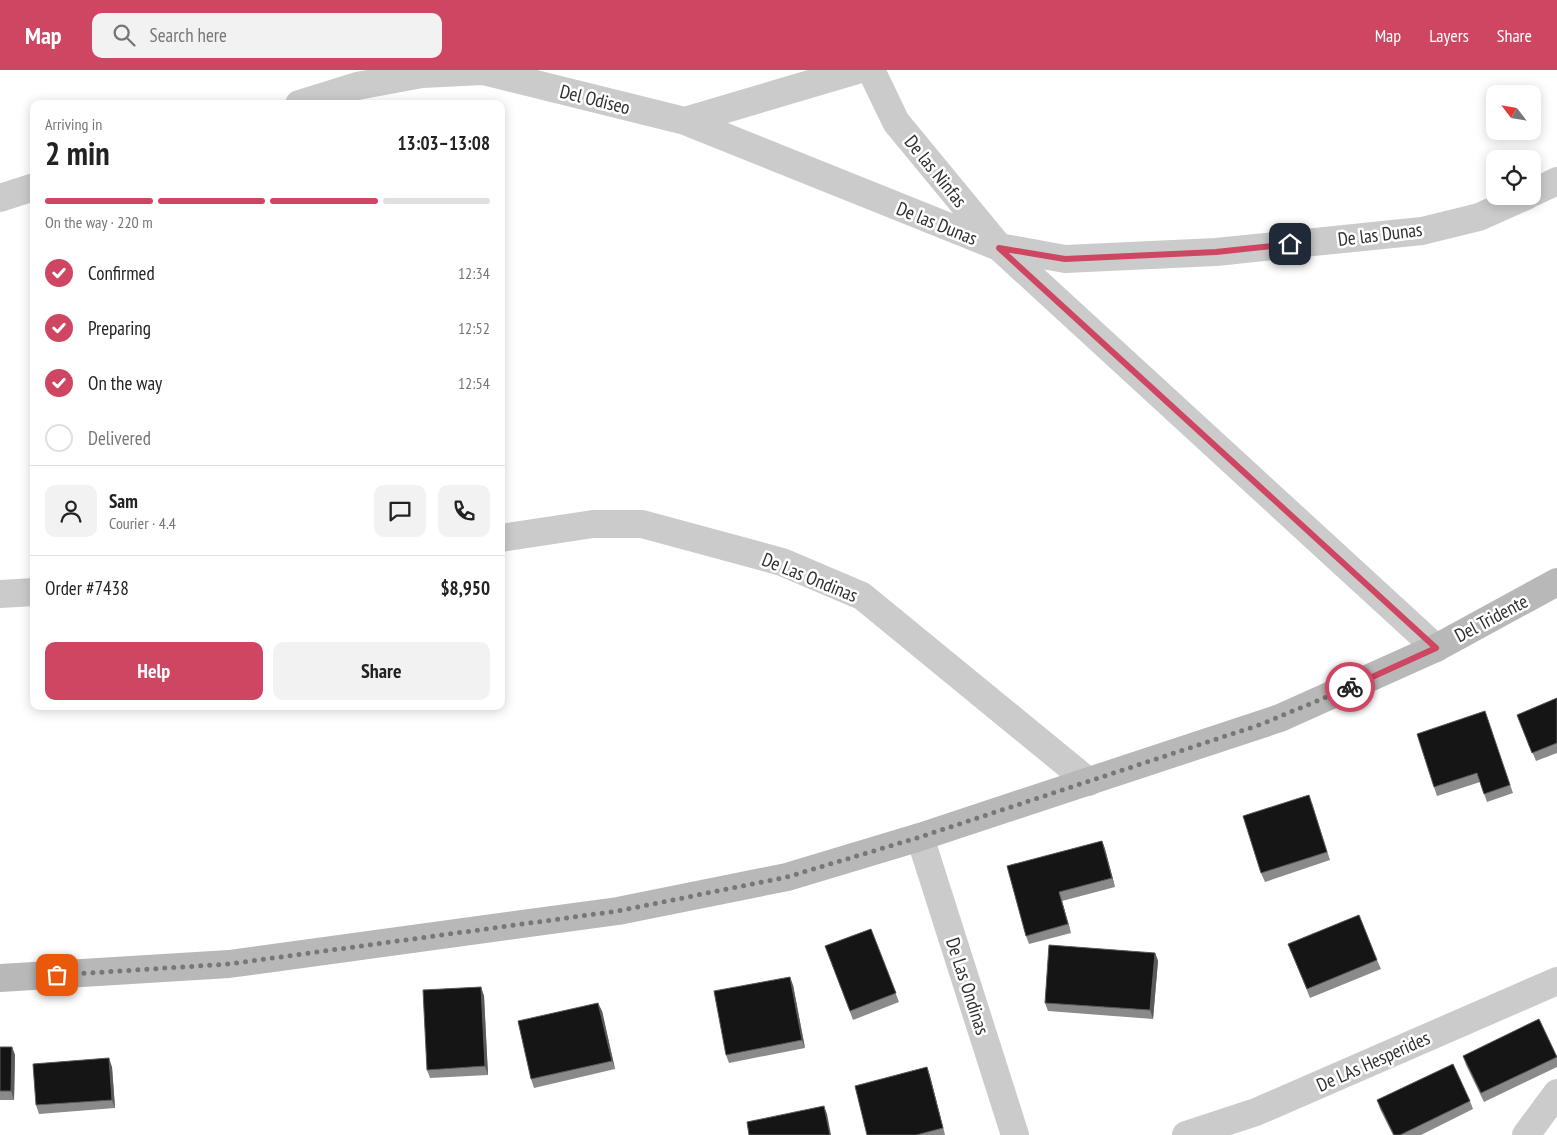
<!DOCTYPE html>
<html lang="en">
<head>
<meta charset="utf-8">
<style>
  body { margin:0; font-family:"PT Sans Narrow",sans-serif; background:#f2f2f2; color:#222; height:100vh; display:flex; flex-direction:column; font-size:19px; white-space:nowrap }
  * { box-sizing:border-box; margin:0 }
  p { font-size:16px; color:#767676 }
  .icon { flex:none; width:28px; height:28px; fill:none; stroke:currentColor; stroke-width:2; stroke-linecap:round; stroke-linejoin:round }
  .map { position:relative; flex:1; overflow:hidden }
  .details { position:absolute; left:30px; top:30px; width:475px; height:610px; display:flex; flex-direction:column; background:#fff; border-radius:10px; box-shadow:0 2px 12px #0003 }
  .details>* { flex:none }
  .needle { width:32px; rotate:301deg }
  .tools { position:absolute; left:1486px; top:15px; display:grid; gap:10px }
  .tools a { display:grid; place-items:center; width:55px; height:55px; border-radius:10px; background:#fff; box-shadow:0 2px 12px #0003; font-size:25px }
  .pin { position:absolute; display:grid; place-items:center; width:42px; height:42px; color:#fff; margin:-21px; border-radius:10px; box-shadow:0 2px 8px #0006 }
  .courier { position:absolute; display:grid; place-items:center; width:50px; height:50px; margin:-25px; border:4px solid #ce4661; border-radius:50%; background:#fff; color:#222; box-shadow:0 1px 6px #0007 }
  .summary em { font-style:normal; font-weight:700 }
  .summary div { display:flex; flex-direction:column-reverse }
  .summary { display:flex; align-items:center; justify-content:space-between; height:85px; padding:0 15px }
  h1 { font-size:32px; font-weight:700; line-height:38px }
  .bar { display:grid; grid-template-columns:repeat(4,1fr); gap:8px 5px; align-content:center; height:60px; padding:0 15px }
  .bar i { height:6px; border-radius:4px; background:#e0e0e0 }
  .bar .selected { background:#ce4661 }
  .bar p { grid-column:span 4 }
  .line { display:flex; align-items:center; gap:12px; padding:0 15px; border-top:1px solid #e0e0e0 }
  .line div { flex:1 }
  .round { display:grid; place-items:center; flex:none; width:52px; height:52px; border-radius:10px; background:#f2f2f2 }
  ol { padding:0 15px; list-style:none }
  li { display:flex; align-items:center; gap:15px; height:55px }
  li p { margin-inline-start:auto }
  li .icon { padding:5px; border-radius:50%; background:#ce4661; color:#fff; stroke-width:4 }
  li:last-child { color:#767676 }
  li i { width:28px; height:28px; border:2px solid #e0e0e0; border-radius:50% }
  .primary-button { display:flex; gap:10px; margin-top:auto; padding:10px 15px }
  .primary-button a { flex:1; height:58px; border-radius:10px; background:#ce4661; color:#fff; font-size:20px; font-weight:700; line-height:58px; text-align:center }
  .primary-button a+a { background:#f2f2f2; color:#222 }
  header { display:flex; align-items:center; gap:30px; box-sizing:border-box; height:70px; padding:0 25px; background:#ce4661; color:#fff }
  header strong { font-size:24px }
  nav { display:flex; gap:28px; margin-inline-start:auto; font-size:18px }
  .search { width:350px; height:45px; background:#f2f2f2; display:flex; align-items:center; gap:12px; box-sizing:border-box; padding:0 18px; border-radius:10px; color:#767676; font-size:19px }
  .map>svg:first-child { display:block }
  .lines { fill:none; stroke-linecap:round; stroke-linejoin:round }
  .street { stroke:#cbcbcb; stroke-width:28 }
  .secondary { stroke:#b8b8b8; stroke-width:28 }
  .wall { fill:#8a8a8a }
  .shaded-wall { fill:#5b5b5b }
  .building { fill:#151515; stroke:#5b5b5b }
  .done { stroke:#777; stroke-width:5; stroke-dasharray:0 9 }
  .route { stroke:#ce4661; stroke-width:6 }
  .labels { text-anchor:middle; stroke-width:5; stroke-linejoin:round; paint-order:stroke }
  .street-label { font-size:19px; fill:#2e2e2e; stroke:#fff }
</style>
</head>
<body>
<header>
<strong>Map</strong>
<div class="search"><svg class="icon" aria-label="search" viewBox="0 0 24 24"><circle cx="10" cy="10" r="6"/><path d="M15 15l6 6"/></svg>Search here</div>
<nav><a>Map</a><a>Layers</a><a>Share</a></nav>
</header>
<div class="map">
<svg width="1557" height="1065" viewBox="0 0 1557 1065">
  <rect width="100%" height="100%" fill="#fff"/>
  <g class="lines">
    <path class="street" d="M871 0 896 52 999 177 1436 578
      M299 34 357 16 422 4 483 1 685 51 857 0
      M685 51 999 177 1065 189 1216 182 1422 161 1479 147 1526 126
      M1532 123 1557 111
      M0 128 34 117
      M501 468 593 454H642L782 492 862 526 1089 712
      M0 524 34 522
      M920 767 1015 1065
      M1186 1065 1256 1042 1557 911
      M1526 1065 1557 1023"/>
    <path class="secondary" d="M0 908 229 894 618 841 787 807 920 767 1280 648 1436 578 1557 512"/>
  </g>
  <path class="wall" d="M1557 628V683L1536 691 1517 645Z
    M1485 641 1513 723 1487 732 1480 712 1437 726 1434 717Z
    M1312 733 1330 790 1265 812 1261 803Z
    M1102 771 1105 779 1115 817 1062 831 1071 863 1029 874 1026 866 1007 796Z
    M871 859 899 932 853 950 825 876Z
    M1288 874 1377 890 1381 899 1310 928Z
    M1155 883 1158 891 1153 949 1048 941 1045 933Z
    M793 915 805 978 729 993 726 985Z
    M481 917 484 926 488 1005 430 1008 427 1000Z
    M602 941 615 999 534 1018 531 1009Z
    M0 977H12L15 985 14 1030H0Z
    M1463 986 1557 987V997L1484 1032 1466 995Z
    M112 997 115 1038 39 1044 36 1035Z
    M927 997 930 1006 945 1065H867Z
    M1377 1030 1470 1031 1473 1039 1421 1065H1393L1380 1039Z"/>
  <path class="shaded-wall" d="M1102 771 1105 779 1115 817 1112 808Z
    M1059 822 1062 831 1071 863 1068 854Z
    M1155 883 1158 891 1153 949 1150 940Z
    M790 907 793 915 805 978 802 970Z
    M481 917 484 926 488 1005 485 996Z
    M598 933 602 941 615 999 612 991Z
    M12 977 15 985 14 1030 11 1021Z
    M109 988 112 997 115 1038 112 1030Z
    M927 997 930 1006 945 1065 943 1058Z
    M824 1036 827 1044 831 1065H830Z"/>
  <path class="building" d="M1557 628V673L1532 683 1517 645Z
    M1485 641 1510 715 1484 724 1477 703 1434 717 1417 664Z
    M1309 725 1327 782 1261 803 1243 746Z
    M1102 771 1112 808 1059 822 1068 854 1026 866 1007 796Z
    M1359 845 1377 890 1307 919 1288 874Z
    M871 859 896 923 850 941 825 876Z
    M1049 875 1155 883 1150 940 1045 933Z
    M790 907 802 970 726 985 714 921Z
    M481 917 485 996 427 1000 423 920Z
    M598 933 612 991 531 1009 518 951Z
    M1539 949 1557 987 1481 1023 1463 986Z
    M0 977H12L11 1021H0Z
    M109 988 112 1030 36 1035 33 994Z
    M1453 994 1470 1031 1400 1065H1394L1377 1030Z
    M927 997 943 1058 916 1065H867L855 1016Z
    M824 1036 830 1065H749L747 1052Z"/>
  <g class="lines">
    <path class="done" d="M57 905 229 894 618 841 787 807 920 767 1262 654 1350 617"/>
    <path class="route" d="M1290 174 1216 182 1065 189 999 178 1436 578 1350 617"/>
  </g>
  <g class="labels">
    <g class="street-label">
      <text transform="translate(595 29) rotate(14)" y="7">Del Odiseo</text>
      <text transform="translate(936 101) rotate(51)" y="7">De las Ninfas</text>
      <text transform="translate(937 153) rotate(22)" y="7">De las Dunas</text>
      <text transform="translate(1380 164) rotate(-7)" y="7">De las Dunas</text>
      <text transform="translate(810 507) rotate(22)" y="7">De Las Ondinas</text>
      <text transform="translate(1491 548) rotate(-28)" y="7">Del Tridente</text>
      <text transform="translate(968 916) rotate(72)" y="7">De Las Ondinas</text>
      <text transform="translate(1373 991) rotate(-24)" y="7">De LAs Hesperides</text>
    </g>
  </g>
</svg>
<div class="tools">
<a><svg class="needle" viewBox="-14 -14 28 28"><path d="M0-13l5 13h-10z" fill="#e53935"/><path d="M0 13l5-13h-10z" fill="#767676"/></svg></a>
<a><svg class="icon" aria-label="locate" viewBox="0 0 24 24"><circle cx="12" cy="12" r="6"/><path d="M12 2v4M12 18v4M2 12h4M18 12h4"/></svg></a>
</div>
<div class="pin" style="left:57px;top:905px;background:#ea580c"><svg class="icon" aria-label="bag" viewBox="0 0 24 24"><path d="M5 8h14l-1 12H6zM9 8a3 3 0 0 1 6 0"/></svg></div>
<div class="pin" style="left:1290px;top:174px;background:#1f2937"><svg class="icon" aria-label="home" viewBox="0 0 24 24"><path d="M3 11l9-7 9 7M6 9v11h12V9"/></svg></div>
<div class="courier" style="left:1350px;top:617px"><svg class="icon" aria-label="bike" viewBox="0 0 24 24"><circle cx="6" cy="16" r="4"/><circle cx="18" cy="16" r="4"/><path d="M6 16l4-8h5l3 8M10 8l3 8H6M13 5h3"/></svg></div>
<section class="details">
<div class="summary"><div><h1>2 min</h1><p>Arriving in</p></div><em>13:03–13:08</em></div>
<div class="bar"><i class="selected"></i><i class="selected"></i><i class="selected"></i><i></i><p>On the way · 220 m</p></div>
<ol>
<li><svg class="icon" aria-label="check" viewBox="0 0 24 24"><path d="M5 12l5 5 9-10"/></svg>Confirmed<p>12:34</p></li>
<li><svg class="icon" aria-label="check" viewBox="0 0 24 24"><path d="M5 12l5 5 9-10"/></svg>Preparing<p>12:52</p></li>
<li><svg class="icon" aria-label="check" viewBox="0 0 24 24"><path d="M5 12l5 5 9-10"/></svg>On the way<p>12:54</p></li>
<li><i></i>Delivered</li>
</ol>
<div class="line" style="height:90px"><a class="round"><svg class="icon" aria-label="person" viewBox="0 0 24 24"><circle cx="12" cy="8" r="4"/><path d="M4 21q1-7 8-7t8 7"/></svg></a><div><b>Sam</b><p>Courier · 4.4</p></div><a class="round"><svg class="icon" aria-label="chat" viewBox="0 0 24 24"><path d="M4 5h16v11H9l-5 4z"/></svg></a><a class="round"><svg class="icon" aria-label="phone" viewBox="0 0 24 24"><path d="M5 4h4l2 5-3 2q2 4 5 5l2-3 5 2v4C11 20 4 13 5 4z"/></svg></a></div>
<div class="line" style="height:65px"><div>Order #7438</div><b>$8,950</b></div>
<div class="primary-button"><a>Help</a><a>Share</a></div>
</section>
</div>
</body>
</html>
